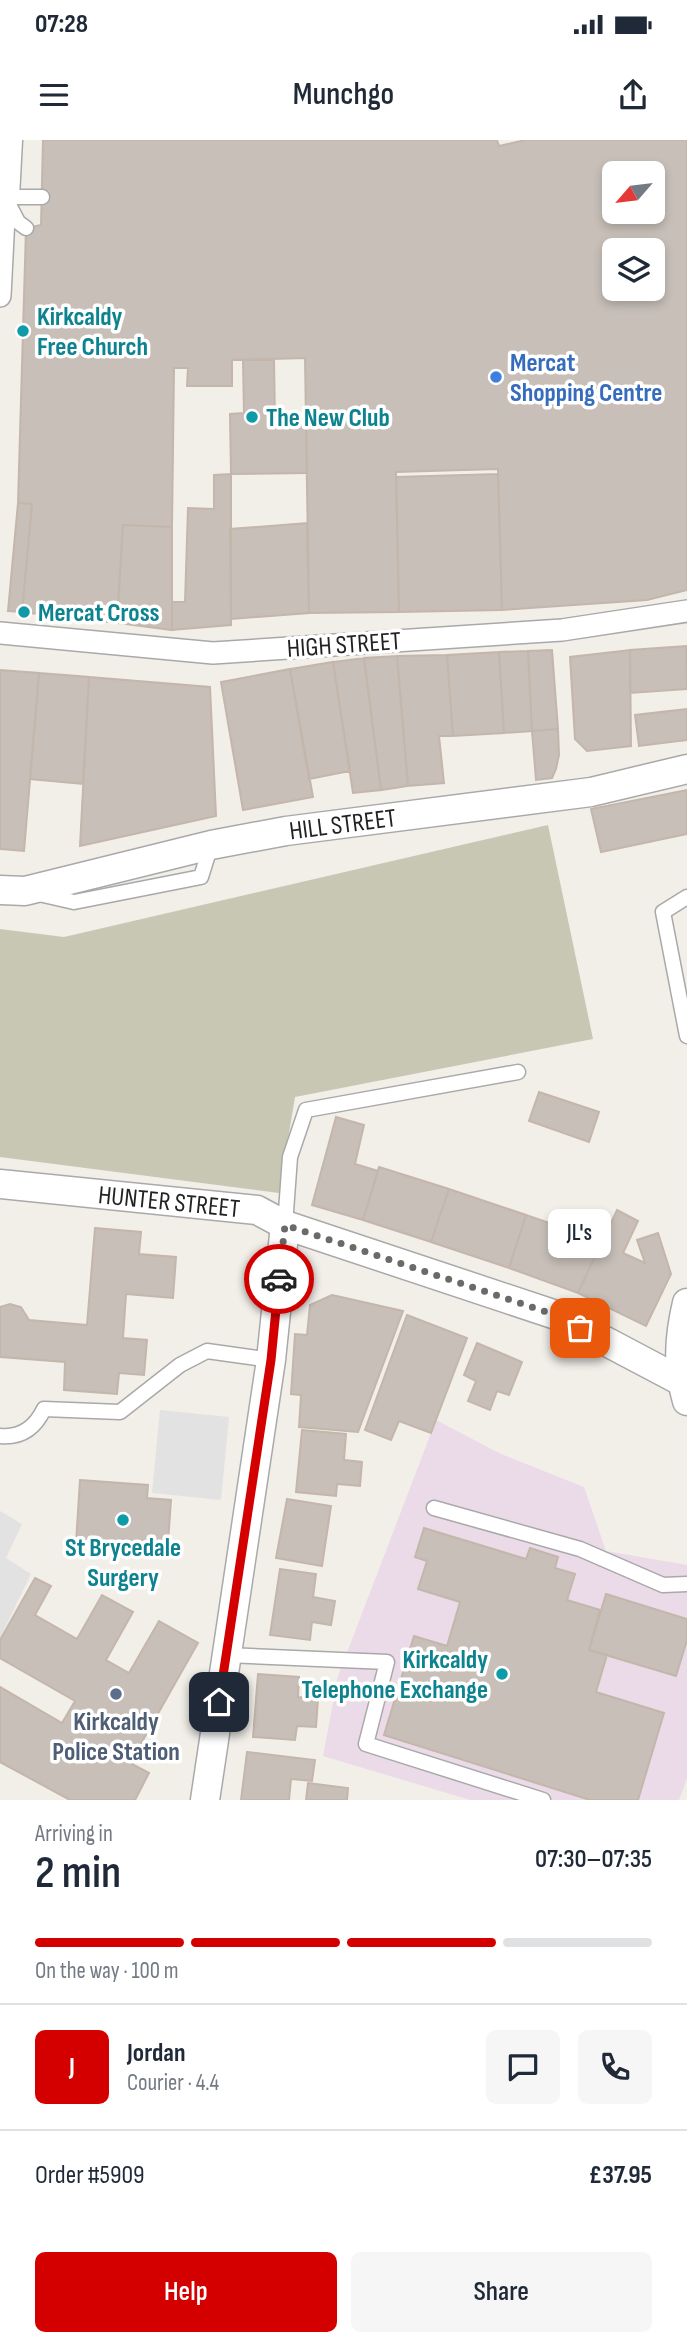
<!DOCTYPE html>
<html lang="en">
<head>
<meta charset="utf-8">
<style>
  body { margin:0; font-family:"Sofia Sans Condensed",sans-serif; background:#f6f6f7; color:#1f2937; height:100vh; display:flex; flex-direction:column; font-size:26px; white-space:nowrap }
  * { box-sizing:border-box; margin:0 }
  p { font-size:23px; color:#747a83 }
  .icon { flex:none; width:38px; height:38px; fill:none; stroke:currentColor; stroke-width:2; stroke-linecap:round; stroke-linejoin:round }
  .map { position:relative; height:1660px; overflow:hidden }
  .sheet { display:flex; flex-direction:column; background:#fff; flex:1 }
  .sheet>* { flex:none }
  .needle { width:46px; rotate:242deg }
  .tools { position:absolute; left:602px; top:21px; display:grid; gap:14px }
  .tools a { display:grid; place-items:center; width:63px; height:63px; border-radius:10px; background:#fff; box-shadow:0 4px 10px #0003; font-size:35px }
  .pin { position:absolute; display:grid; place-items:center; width:60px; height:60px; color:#fff; margin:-30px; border-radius:14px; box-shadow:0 4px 10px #0006 }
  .courier { position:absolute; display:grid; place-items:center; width:70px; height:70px; margin:-35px; border:5px solid #d40000; border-radius:50%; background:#fff; color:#222; box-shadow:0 2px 9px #0007 }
  .bubble { position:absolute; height:49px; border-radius:10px; background:#fff; box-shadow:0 4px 10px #0003; font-size:23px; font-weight:600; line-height:49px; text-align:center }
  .headline em { font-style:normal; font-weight:600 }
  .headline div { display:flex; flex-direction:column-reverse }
  .headline { display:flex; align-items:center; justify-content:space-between; height:119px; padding:0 35px }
  h1 { font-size:46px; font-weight:600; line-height:52px }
  .bar { display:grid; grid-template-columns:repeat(4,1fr); gap:10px 7px; align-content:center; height:84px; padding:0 35px }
  .bar i { height:9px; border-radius:5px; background:#e0e1e3 }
  .bar .selected { background:#d40000 }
  .bar p { grid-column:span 4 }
  .line { display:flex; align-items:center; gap:18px; padding:0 35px; border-top:2px solid #e0e1e3 }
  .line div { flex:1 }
  .round { display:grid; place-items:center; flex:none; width:74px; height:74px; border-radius:10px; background:#f6f6f7 }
  .action { display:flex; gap:14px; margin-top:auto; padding:14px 35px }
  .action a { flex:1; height:80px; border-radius:10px; background:#d40000; color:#fff; font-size:28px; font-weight:600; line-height:80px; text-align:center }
  .action a+a { background:#f6f6f7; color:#1f2937 }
  .status { display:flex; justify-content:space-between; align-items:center; height:49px; padding:0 35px; background:#fff; direction:ltr }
  .status svg { height:19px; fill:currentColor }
  header { display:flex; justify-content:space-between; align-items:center; height:91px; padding:0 35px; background:#fff; font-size:32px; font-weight:600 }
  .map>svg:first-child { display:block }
  .industrial { fill:#ebdbe8 }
  .construction { fill:#c7c7b4 }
  .parking { fill:#e2e2e2 }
  .building { fill:#c7bfb8; stroke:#c4b6ab; stroke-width:2; fill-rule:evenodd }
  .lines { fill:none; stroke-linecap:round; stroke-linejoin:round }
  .service-casing { stroke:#a9a9a9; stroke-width:17 }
  .pedestrian-casing { stroke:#a9a9a9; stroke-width:24 }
  .minor-casing { stroke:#a9a9a9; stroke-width:31 }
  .service { stroke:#fff; stroke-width:14 }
  .pedestrian { stroke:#fff; stroke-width:21 }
  .minor { stroke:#fff; stroke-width:28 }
  .done { stroke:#6b6a68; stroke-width:7; stroke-dasharray:0 12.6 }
  .route { stroke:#d40000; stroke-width:9 }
  .culture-dot { fill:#0f9aa8; stroke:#fff; stroke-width:2.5 }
  .shop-dot { fill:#3f7fe0; stroke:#fff; stroke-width:2.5 }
  .service-dot { fill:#5c6f8a; stroke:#fff; stroke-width:2.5 }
  .labels { text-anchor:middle; stroke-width:7; stroke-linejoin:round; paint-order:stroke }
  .culture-label { font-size:26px; font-weight:bold; fill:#0d838f; stroke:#fff; text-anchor:start }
  .shop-label { font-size:26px; font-weight:bold; fill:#366cbe; stroke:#fff; text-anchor:start }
  .street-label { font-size:26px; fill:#222; stroke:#fff }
  .service-label { font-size:26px; font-weight:bold; fill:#4e5e75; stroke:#fff }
</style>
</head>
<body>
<div class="status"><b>07:28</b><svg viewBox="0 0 49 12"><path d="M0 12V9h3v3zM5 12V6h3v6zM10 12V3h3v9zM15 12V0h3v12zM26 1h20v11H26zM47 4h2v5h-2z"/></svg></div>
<header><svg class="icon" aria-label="menu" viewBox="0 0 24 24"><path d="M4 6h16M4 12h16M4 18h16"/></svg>Munchgo<svg class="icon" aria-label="share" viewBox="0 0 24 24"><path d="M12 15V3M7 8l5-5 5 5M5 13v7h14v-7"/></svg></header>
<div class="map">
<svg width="687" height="1660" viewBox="0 0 687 1660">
  <rect width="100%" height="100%" fill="#f2efe9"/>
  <path class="industrial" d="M436 1280 501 1314 584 1347 606 1411 687 1425V1639L679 1660H470L323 1616 338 1536Z"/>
  <path class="construction" d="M548 685 593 899 295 957 279 1053 0 1017V789L64 797Z"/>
  <path class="parking" d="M160 1270 229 1277 221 1360 152 1353Z
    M0 1371 22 1384 6 1418 31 1434 0 1498Z"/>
  <path class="building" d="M43 0H497L499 6 525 0H687V450L647 460 502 470 498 329 396 332 399 472 309 473 305 218 232 220V246H187L188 228H174L172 387 123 385 117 483 22 472 32 364 18 363 26 88 41 85ZM614 33H653V72H614ZM614 110H653V149H614Z
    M243 220H274L275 281 306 280 307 333 231 334 230 274 244 273Z
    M231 334V485L172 490V462H185L188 368 214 369V335Z
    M498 334 502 470 399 472 396 337Z
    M18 363 32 364 22 472 8 471Z
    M307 383 309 473 231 479 230 389Z
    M123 385 172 387V490L117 483Z
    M686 506 687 549 630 553V510Z
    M552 510 558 589 532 591 528 511Z
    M630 510 631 606 587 611 575 599 570 517Z
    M528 511 532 591 504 593 499 512Z
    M499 512 504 593 453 596 447 515Z
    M447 515 453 596H439L444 643 408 646 397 516Z
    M397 516 408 646 381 650 364 518Z
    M364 518 381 650 353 653 333 522Z
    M333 522 350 631 309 639 290 529Z
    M290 529 313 657 243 670 221 542Z
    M0 530 39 533 24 711 0 709Z
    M39 533 89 537 83 644 30 639Z
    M89 537 210 547 216 676 80 706Z
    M687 569V600L639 606 635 575Z
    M558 589 559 615 556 629 552 638 536 640 532 591Z
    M687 650V694L601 712 591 669Z
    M539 952 599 972 589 1002 529 981Z
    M336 977 364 985 355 1024 378 1031 363 1080 312 1065Z
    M379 1027 449 1049 431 1102 363 1080Z
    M449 1049 526 1075 509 1128 431 1102Z
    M617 1070 638 1081 623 1113 645 1123 637 1100 658 1093 671 1134 646 1186 578 1153Z
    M526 1075 602 1101 578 1153 509 1128Z
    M95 1088 141 1092 139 1114 176 1117 173 1158 126 1154 123 1198 147 1200 144 1235 119 1233 117 1254 64 1250 65 1222 0 1217V1167L10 1164 21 1167 29 1180 87 1185Z
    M332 1155 403 1171 358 1292 299 1287 301 1255 291 1254 295 1194 307 1195 310 1165Z
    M407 1175 467 1198 431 1293 399 1281 391 1300 365 1290Z
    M477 1203 522 1222 509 1255 497 1251 490 1270 468 1261 476 1241 464 1235Z
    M302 1290 346 1294 344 1320 362 1322 360 1346 337 1344 336 1356 296 1352Z
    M80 1340 148 1345 147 1358 171 1360 168 1403 139 1401V1408L76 1403Z
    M287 1359 331 1366 322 1426 276 1418Z
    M424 1388 526 1419 530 1408 558 1417 555 1428 575 1434 567 1460 600 1470 589 1510 607 1515 596 1552 664 1573 638 1660H590L384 1595 414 1496 447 1506 460 1462 418 1449 427 1421 415 1417Z
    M280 1429 316 1434 313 1457 335 1461 331 1485 312 1482 310 1500 270 1495Z
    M35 1438 51 1446 35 1475 77 1499 102 1455 133 1472 106 1520 129 1533 159 1481 198 1503 130 1623 149 1633 135 1660H70L0 1622V1547L62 1583 75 1561 0 1518V1500Z
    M606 1454 687 1479V1500L676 1536 589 1510Z
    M258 1534 299 1537 298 1557 318 1559 316 1587 297 1586 295 1600 253 1597Z
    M247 1612 315 1620 312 1641 291 1639 289 1660H241Z
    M308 1643 348 1648 347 1660H306Z"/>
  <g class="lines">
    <g class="service-casing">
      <path id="service" d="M26 88 18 82 5 57H42
        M39 754 74 762 201 737 211 705
        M687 757 663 772 687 896
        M285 1085 290 1017 306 970 518 932
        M0 1296C21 1298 35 1288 44 1269L120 1272 180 1225 207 1211 271 1220
        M434 1368 580 1409 663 1445 687 1444
        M226 1515 387 1522 366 1604 543 1660"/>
    </g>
    <g class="pedestrian-casing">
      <path id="pedestrian" d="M0 156 5 57
        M0 493 213 513 562 490 687 471"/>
    </g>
    <g class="minor-casing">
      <g id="minor">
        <path d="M5 57 8 0"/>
        <path id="s1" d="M0 750 25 751 211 705 286 691 591 652 687 629"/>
        <path id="s2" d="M0 1044 257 1070 285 1085 556 1175 681 1241"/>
        <path d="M687 1163C679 1197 677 1227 687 1261"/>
        <path d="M205 1660 271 1220 285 1085"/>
      </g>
    </g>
    <use href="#service" class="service"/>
    <use href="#pedestrian" class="pedestrian"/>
    <use href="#minor" class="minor"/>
  </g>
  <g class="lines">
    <path class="done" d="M279 1139 285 1085 556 1175 580 1188"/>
    <path class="route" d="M219 1562 271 1220 279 1139"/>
  </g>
  <g class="culture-dot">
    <circle cx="23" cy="191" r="7"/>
    <circle cx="252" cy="277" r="7"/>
    <circle cx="24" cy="472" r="7"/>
    <circle cx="123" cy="1380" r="7"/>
    <circle cx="502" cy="1534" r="7"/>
  </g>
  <circle class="shop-dot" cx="496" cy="237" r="7"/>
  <circle class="service-dot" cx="116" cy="1554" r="7"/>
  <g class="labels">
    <g class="culture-label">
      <text x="37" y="185">Kirkcaldy<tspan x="37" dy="30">Free Church</tspan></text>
      <text x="266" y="286">The New Club</text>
      <text x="38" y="481">Mercat Cross</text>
      <text x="123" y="1416" text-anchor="middle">St Brycedale<tspan x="123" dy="30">Surgery</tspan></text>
      <text x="488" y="1528" text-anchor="end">Kirkcaldy<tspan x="488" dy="30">Telephone Exchange</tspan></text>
    </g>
    <g class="shop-label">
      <text x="510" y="231">Mercat<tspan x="510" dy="30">Shopping Centre</tspan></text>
    </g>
    <g class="street-label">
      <text transform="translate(344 504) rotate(-4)" y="9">HIGH STREET</text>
      <text dy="9" stroke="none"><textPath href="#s1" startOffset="350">HILL STREET</textPath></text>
      <text dy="9" stroke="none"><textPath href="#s2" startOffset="170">HUNTER STREET</textPath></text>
    </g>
    <g class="service-label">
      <text x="116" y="1590">Kirkcaldy<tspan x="116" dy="30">Police Station</tspan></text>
    </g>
  </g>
</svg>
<div class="tools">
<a><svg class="needle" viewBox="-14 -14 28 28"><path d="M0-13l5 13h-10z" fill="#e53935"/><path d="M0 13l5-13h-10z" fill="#747a83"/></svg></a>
<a><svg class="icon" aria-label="layers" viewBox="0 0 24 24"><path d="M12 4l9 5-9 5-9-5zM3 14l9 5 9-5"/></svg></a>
</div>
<div class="pin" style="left:580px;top:1188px;background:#ea580c"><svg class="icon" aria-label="bag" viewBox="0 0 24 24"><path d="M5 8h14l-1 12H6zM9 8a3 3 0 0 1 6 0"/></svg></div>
<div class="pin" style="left:219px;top:1562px;background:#1f2937"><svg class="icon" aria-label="home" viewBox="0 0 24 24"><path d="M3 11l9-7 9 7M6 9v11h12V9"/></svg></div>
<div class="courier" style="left:279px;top:1139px"><svg class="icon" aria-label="car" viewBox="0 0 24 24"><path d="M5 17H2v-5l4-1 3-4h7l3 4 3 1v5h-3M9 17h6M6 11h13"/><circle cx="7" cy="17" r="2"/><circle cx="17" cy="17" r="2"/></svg></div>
<div class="bubble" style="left:548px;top:1069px;width:63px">JL's</div>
</div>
<section class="sheet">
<div class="headline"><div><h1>2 min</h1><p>Arriving in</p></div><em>07:30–07:35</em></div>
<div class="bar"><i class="selected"></i><i class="selected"></i><i class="selected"></i><i></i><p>On the way · 100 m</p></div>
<div class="line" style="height:126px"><b class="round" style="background:#d40000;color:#fff">J</b><div><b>Jordan</b><p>Courier · 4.4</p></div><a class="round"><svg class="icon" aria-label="chat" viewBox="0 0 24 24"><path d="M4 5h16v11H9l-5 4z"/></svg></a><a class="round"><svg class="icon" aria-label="phone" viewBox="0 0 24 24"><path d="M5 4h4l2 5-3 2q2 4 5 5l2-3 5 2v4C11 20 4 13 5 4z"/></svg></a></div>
<div class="line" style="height:91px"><div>Order #5909</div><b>£37.95</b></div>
<div class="action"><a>Help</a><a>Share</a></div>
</section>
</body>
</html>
